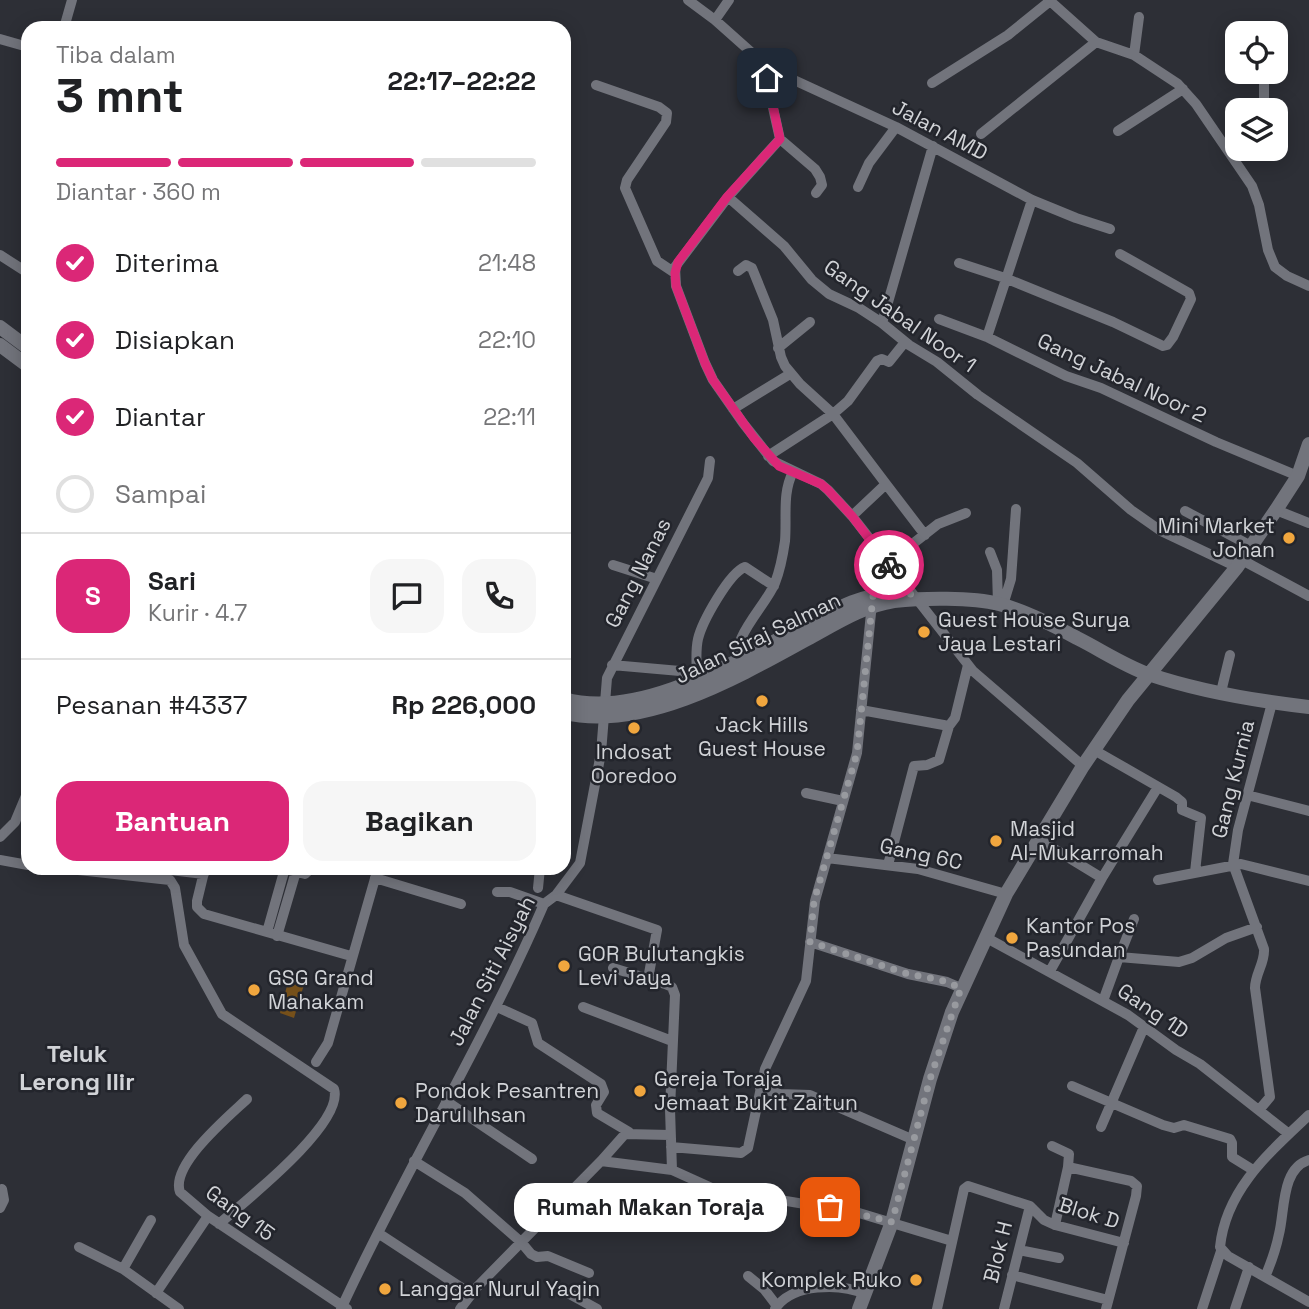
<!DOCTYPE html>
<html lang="id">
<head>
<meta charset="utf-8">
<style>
  body { margin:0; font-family:"Space Grotesk",sans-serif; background:#f6f6f6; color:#202124; height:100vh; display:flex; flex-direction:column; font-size:26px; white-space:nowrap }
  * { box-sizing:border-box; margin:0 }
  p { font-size:23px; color:#757577 }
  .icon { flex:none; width:38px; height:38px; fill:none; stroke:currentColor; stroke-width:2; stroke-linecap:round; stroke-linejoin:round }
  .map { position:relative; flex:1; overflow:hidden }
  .drawer { position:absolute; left:21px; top:21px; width:550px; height:854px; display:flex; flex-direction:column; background:#fff; border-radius:21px; box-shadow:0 4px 18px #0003 }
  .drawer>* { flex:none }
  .tools { position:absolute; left:1225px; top:21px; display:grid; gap:14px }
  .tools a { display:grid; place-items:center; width:63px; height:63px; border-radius:14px; background:#fff; box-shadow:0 4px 18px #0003; font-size:35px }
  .pin { position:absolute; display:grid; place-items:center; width:60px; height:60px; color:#fff; margin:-30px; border-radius:14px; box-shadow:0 4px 10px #0006 }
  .courier { position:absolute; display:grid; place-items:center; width:70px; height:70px; margin:-35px; border:5px solid #db2777; border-radius:50%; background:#fff; color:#222; box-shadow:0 2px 9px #0007 }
  .bubble { position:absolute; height:49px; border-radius:21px; background:#fff; box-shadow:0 4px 18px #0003; font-size:23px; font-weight:600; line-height:49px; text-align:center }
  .summary em { font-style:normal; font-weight:600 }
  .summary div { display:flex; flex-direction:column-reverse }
  .summary { display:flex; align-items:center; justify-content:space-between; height:119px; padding:0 35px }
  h1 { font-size:46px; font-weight:600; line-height:52px }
  .bar { display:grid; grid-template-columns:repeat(4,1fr); gap:10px 7px; align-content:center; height:84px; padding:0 35px }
  .bar i { height:9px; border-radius:5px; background:#e0e0e0 }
  .bar .selected { background:#db2777 }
  .bar p { grid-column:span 4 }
  .line { display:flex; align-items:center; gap:18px; padding:0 35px; border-top:2px solid #e0e0e0 }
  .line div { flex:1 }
  .round { display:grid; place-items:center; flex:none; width:74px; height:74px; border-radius:21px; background:#f6f6f6 }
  ol { padding:0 35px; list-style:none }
  li { display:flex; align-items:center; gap:21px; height:77px }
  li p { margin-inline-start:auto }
  li .icon { padding:7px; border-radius:50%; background:#db2777; color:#fff; stroke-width:4 }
  li:last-child { color:#757577 }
  li i { width:38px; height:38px; border:4px solid #e0e0e0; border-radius:50% }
  .cta { display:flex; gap:14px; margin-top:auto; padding:14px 35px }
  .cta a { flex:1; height:80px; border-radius:21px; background:#db2777; color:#fff; font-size:28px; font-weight:600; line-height:80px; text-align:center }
  .cta a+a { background:#f6f6f6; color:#202124 }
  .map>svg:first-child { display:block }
  .green { fill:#76501a }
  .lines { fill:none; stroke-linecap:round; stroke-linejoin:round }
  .minor { stroke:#72747c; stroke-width:10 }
  .tertiary { stroke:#72747c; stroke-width:14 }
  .done { stroke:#989a9f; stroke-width:7; stroke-dasharray:0 12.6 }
  .route { stroke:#db2777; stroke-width:9 }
  .poi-dot { fill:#f0a63e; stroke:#23252c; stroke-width:2.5 }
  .labels { text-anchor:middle; stroke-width:5; stroke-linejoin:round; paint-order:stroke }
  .street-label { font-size:21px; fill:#d1d3d7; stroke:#23252c }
  .poi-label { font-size:21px; fill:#d1d3d7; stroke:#23252c; text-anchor:start }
  .quarter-label { font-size:24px; font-weight:bold; fill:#d1d3d7; stroke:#23252c }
</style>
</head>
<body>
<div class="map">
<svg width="1309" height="1309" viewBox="0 0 1309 1309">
  <rect width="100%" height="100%" fill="#2d2f36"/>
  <path class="green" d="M290 974 306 978 294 1018 280 1013Z"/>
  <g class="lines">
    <path class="minor" d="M688 0 715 20 770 69 896 127 1032 200 1076 218 1110 229
      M1049 0 1096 42 1134 55 1178 84 1196 104 1252 186 1259 205 1268 250 1275 267 1287 276 1309 286
      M715 20 729 0
      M64 28 72 0
      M0 39 28 47
      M1134 55 1139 17
      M770 69 767 81 780 139 728 197 675 267 676 286 705 363 713 380 743 423 773 461 821 484 828 490 852 516 973 671 1083 766
      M932 83 1008 35 1050 1
      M596 85 659 107 667 113 666 122 627 180 625 188 657 261 675 273
      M1264 110V75
      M1118 131 1183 89
      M981 134 1096 42
      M780 139 815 169 820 177 822 185 816 193
      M858 187 869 163 896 127
      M728 197 784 246 812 280 829 294 859 308 882 323 909 345 937 362 978 395 1077 463 1131 510 1161 531 1237 567
      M1032 200 987 337 1066 376 1101 388 1216 442 1298 476
      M0 255 28 273
      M959 263 1005 278 1113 322 1163 346 1167 345 1173 337 1191 299 1189 293 1120 254
      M738 271 746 265 752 268 773 320 781 357 785 366 800 384 833 414 886 484 852 516
      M939 319 987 337
      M882 323 933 146
      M778 348 810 322
      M733 409 790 374
      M768 456 833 414 848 401 877 361 882 359 889 362 905 342
      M886 484 925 535
      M1276 510 1309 523
      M1185 511 1251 546
      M990 552 997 570 998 604
      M1242 560 1309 596
      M887 564 938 524 966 513
      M613 565 657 579
      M1003 605 1011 579 1016 509
      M612 665 680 671 687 675 690 681
      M740 665C727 641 766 606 775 583 780 570 783 555 785 541 787 517 782 493 793 472
      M697 678C697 665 695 652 698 639 702 622 729 573 745 567L774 586
      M1221 692 1230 655
      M861 710 949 726 955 718 968 665
      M1094 750 1176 797 1182 802V810L1201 818 1195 872
      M806 793 843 801
      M1247 795 1309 811
      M0 837 15 822 28 791
      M1038 839 1102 878
      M827 858 918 869 1006 894
      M0 860 28 865
      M888 865 914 766 927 765 939 760 949 726
      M60 868 170 880 175 888 184 945 222 1014 334 1089C345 1123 244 1202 219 1224
      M153 868 204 874
      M205 868 197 901V907L204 914 351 956
      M289 870 305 874 311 868
      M375 878 461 904
      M1158 880 1241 864 1309 881
      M538 888 540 868
      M497 892H510L544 904
      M556 895 657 930 648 979
      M267 932 285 868
      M277 936 297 868
      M985 937 1128 1015 1176 1050 1200 1064 1289 1134
      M810 942 908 974 947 982 961 988
      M1119 957 1134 919
      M613 968 665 984 672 987 675 995 670 1109 672 1170 714 1189 859 1213 952 1241
      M1050 971 1102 878 1158 787
      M1103 1001 1119 957 1179 962 1192 958 1226 938 1257 927
      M497 1007 532 1023 538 1043 601 1084 604 1092 596 1105 597 1113 629 1132
      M583 1007 672 1041
      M316 1062 328 1043 378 868
      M1072 1086 1163 1125 1174 1128 1184 1125 1230 1139 1232 1143V1157L1253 1170
      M760 1088 780 1094 810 1095 914 1140
      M247 1099C229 1116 170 1165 180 1192L208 1216 347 1309
      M446 1101 532 1159
      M1259 1110 1270 1097 1255 988C1255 974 1265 963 1264 949L1233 864 1238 830 1272 703
      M1309 1115C1270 1152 1226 1189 1220 1247L1228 1256 1309 1302
      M1101 1127 1144 1027
      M1052 1146 1069 1154 1068 1167 1131 1181 1137 1186 1136 1196 1106 1309
      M671 1147 741 1153 748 1148 765 1069 806 981 815 901 857 753 872 603
      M414 1161 465 1193 521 1242 531 1254 537 1257 548 1256 589 1273
      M601 1161 672 1170
      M0 1208 4 1200 2 1189
      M1055 1225 1068 1167
      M378 1233 471 1294
      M79 1247 123 1269 179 1309
      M1019 1250 1059 1258
      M123 1269 151 1220
      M1012 1275 1108 1300
      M748 1276 764 1289 777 1306
      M1265 1277C1271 1263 1276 1249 1279 1234 1285 1211 1281 1168 1309 1160
      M566 1292 597 1309
      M156 1293 208 1216
      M341 1309C404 1172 484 1043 544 904L556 895 580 863 601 753 607 678 708 478 710 461
      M460 1309 477 1287 601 1161 625 1134 670 1135
      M775 1309C792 1283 840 1283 865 1294
      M937 1309 964 1189 968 1186 1030 1206 1044 1220 1055 1225 1124 1243
      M1004 1309 1030 1206
      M1202 1309 1221 1251
      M1235 1309 1249 1267"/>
    <path class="tertiary" d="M0 327 28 348
      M0 345 28 366
      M564 699C639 721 738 660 804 626 832 612 856 596 888 594
      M564 713C644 731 738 677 807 639 835 624 862 606 894 601 922 598 972 597 999 604 1026 611 1053 625 1077 638 1101 650 1123 665 1148 674 1198 691 1257 701 1309 707
      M859 1309 892 1222 930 1079 952 1012 1006 894 1083 766 1128 700 1237 567 1276 510 1298 476 1309 444"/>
  </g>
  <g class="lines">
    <path class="done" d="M830 1207 892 1222 930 1079 961 988 941 980 908 974 810 942 814 901 857 753 873 596 911 594 889 565"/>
    <path class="route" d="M767 78 780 139 727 197 678 262 675 273 676 286 705 363 713 380 754 438 779 466 821 484 828 490 852 516 889 565"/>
  </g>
  <g class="poi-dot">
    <circle cx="1289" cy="538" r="7"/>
    <circle cx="924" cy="632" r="7"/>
    <circle cx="762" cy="701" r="7"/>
    <circle cx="634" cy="728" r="7"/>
    <circle cx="996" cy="841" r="7"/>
    <circle cx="1012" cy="938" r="7"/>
    <circle cx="564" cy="966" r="7"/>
    <circle cx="254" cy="990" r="7"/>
    <circle cx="640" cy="1091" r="7"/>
    <circle cx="401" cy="1103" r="7"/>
    <circle cx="916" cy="1280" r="7"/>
    <circle cx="385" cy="1289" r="7"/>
  </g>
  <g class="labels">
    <g class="street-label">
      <text transform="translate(940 130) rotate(28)" y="7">Jalan AMD</text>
      <text transform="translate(900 316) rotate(35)" y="7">Gang Jabal Noor 1</text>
      <text transform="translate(1122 378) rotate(25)" y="7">Gang Jabal Noor 2</text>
      <text transform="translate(638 573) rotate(-63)" y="7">Gang Nanas</text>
      <text transform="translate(758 638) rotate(-26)" y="7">Jalan Siraj Salman</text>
      <text transform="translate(1233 779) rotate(-76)" y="7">Gang Kurnia</text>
      <text transform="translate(921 854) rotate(12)" y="7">Gang 6C</text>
      <text transform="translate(492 971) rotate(-63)" y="7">Jalan Siti Aisyah</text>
      <text transform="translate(1153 1011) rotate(34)" y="7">Gang 1D</text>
      <text transform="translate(240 1213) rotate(36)" y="7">Gang 15</text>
      <text transform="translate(1089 1213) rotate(17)" y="7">Blok D</text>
      <text transform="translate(998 1252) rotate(-76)" y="7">Blok H</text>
    </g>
    <g class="poi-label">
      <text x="1275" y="533" text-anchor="end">Mini Market<tspan x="1275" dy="24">Johan</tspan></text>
      <text x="938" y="627">Guest House Surya<tspan x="938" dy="24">Jaya Lestari</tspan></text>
      <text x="762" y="732" text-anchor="middle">Jack Hills<tspan x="762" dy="24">Guest House</tspan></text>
      <text x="634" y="759" text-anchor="middle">Indosat<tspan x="634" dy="24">Ooredoo</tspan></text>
      <text x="1010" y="836">Masjid<tspan x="1010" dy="24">Al-Mukarromah</tspan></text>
      <text x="1026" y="933">Kantor Pos<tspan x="1026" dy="24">Pasundan</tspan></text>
      <text x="578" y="961">GOR Bulutangkis<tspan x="578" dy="24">Levi Jaya</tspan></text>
      <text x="268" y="985">GSG Grand<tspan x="268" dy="24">Mahakam</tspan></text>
      <text x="654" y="1086">Gereja Toraja<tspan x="654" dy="24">Jemaat Bukit Zaitun</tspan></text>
      <text x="415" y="1098">Pondok Pesantren<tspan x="415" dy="24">Darul Ihsan</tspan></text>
      <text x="902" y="1287" text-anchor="end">Komplek Ruko</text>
      <text x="399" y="1296">Langgar Nurul Yaqin</text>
    </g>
    <g class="quarter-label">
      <text x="77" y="1062">Teluk<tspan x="77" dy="28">Lerong Ilir</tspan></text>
    </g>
  </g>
</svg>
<div class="tools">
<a><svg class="icon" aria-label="locate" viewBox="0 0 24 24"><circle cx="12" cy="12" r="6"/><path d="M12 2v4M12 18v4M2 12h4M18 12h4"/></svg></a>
<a><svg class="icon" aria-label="layers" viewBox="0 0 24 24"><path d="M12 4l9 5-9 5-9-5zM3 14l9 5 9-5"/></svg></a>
</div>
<div class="pin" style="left:830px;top:1207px;background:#ea580c"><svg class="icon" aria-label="bag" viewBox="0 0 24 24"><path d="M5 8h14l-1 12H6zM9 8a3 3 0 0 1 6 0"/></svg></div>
<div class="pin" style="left:767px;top:78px;background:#1f2937"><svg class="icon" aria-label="home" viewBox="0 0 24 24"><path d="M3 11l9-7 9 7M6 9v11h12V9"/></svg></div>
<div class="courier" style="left:889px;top:565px"><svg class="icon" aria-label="bike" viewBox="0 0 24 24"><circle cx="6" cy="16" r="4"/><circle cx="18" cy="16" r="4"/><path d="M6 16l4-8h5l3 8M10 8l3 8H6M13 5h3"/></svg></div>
<div class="bubble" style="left:514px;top:1183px;width:273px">Rumah Makan Toraja</div>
<section class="drawer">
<div class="summary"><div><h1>3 mnt</h1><p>Tiba dalam</p></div><em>22:17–22:22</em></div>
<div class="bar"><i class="selected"></i><i class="selected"></i><i class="selected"></i><i></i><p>Diantar · 360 m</p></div>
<ol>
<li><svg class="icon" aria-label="check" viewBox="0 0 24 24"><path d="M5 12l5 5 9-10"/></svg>Diterima<p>21:48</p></li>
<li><svg class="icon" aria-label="check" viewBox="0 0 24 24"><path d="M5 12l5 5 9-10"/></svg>Disiapkan<p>22:10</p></li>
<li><svg class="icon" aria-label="check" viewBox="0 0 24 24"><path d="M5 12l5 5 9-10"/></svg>Diantar<p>22:11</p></li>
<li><i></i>Sampai</li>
</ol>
<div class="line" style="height:126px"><b class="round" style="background:#db2777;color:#fff">S</b><div><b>Sari</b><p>Kurir · 4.7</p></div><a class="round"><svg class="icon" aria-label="chat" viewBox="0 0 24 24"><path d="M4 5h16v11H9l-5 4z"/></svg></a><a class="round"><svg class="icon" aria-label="phone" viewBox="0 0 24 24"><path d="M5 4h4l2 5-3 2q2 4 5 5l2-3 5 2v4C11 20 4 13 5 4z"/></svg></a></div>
<div class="line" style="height:91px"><div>Pesanan #4337</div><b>Rp 226,000</b></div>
<div class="cta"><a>Bantuan</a><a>Bagikan</a></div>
</section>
</div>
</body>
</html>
